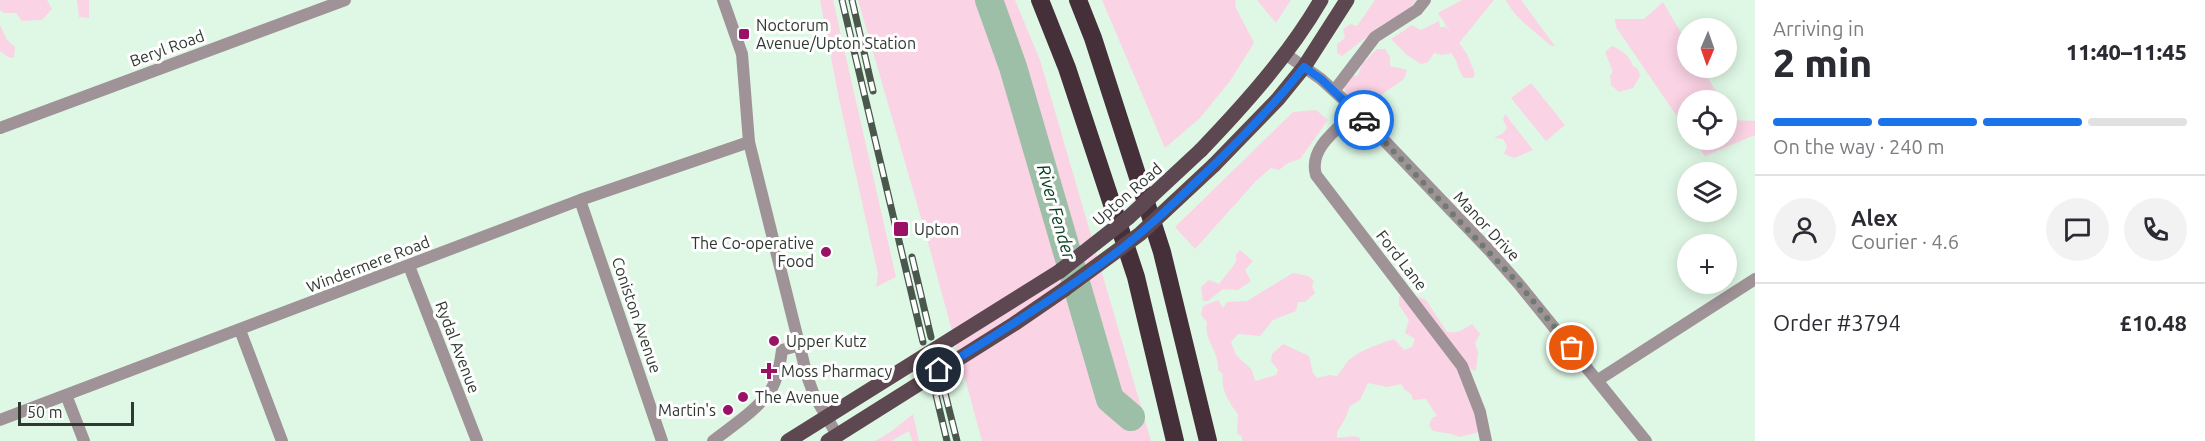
<!DOCTYPE html>
<html lang="en">
<head>
<meta charset="utf-8">
<style>
  body { margin:0; font-family:Ubuntu,sans-serif; background:#f2f2f3; color:#2b2b33; height:100vh; display:flex; flex-direction:column; font-size:22px; white-space:nowrap }
  * { box-sizing:border-box; margin:0 }
  p { font-size:20px; color:#7c7c81 }
  .icon { flex:none; width:33px; height:33px; fill:none; stroke:currentColor; stroke-width:2; stroke-linecap:round; stroke-linejoin:round }
  .map { position:relative; flex:1; overflow:hidden }
  .drawer { display:flex; flex-direction:column; background:#fff; width:450px }
  .drawer>* { flex:none }
  .needle { width:39px; rotate:182deg }
  .fabs { position:absolute; left:1677px; top:18px; display:grid; gap:12px }
  .fabs a { display:grid; place-items:center; width:60px; height:60px; border-radius:50%; background:#fff; box-shadow:0 3px 15px #0003; font-size:30px }
  .scale { position:absolute; left:18px; bottom:15px; width:116px; box-sizing:border-box; padding-left:6px; border:3px solid #2f3931; border-top:0; font-size:16px; line-height:21px; white-space:nowrap; color:#2f3931; -webkit-text-stroke:4px #fefefe; paint-order:stroke }
  .pin { position:absolute; display:grid; place-items:center; width:51px; height:51px; color:#fff; margin:-26px; border:3px solid #fff; border-radius:50%; box-shadow:0 2px 6px #0007 }
  .courier { position:absolute; display:grid; place-items:center; width:60px; height:60px; margin:-30px; border:4px solid #1a73e8; border-radius:50%; background:#fff; color:#222; box-shadow:0 2px 8px #0007 }
  .summary em { font-style:normal; font-weight:800 }
  .summary div { display:flex; flex-direction:column-reverse }
  .summary { display:flex; align-items:center; justify-content:space-between; height:102px; padding:0 18px }
  h1 { font-size:39px; font-weight:800; line-height:45px }
  .bar { display:grid; grid-template-columns:repeat(4,1fr); gap:9px 6px; align-content:center; height:72px; padding:0 18px }
  .bar i { height:8px; border-radius:4px; background:#e1e1e2 }
  .bar .on { background:#1a73e8 }
  .bar p { grid-column:span 4 }
  .line { display:flex; align-items:center; gap:15px; padding:0 18px; border-top:2px solid #e1e1e2 }
  .line div { flex:1 }
  .round { display:grid; place-items:center; flex:none; width:63px; height:63px; border-radius:32px; background:#f2f2f3 }
  main { display:flex; flex:1; min-height:0 }
  .map>svg:first-child { display:block }
  .green { fill:#fad3e4 }
  .lines { fill:none; stroke-linecap:round; stroke-linejoin:round }
  .river { stroke:#9ebfa7; stroke-width:28 }
  .minor { stroke:#9f9398; stroke-width:12 }
  .tertiary { stroke:#9f9398; stroke-width:12 }
  .primary { stroke:#5d4851; stroke-width:15 }
  .motorway { stroke:#452f39; stroke-width:18 }
  .rail-casing { stroke:#4a574d; stroke-width:7 }
  .rail { stroke:#fefefe; stroke-width:4.5; stroke-dasharray:14; stroke-linecap:butt }
  .primary-bridge { stroke:#5d4851; stroke-width:15 }
  .done { stroke:#6d7c70; stroke-width:6; stroke-dasharray:0 10.8 }
  .route { stroke:#1a73e8; stroke-width:8 }
  .poi-dot { fill:#991266; stroke:#fefefe; stroke-width:2 }
  .labels { text-anchor:middle; stroke-width:6; stroke-linejoin:round; paint-order:stroke }
  .poi-label { font-size:16px; fill:#2f3931; stroke:#fefefe; text-anchor:start }
  .street-label { font-size:16px; fill:#2f3931; stroke:#fefefe }
  .water-label { font-size:18px; font-style:italic; fill:#023d1e; stroke:#fefefe }
</style>
</head>
<body>
<main>
<div class="map">
<svg width="1755" height="441" viewBox="0 0 1755 441">
  <rect width="100%" height="100%" fill="#dff8e5"/>
  <path class="green" d="M0 0H47L52 9 42 20 22 21 16 13H4L0 10Z
    M77 0H89V18L79 17Z
    M820 0H833L896 277 876 287 878 274 839 99Z
    M858 0H1015L1040 60 1151 441H982L926 235Z
    M1102 0H1236L1235 6 1254 43 1230 81 1200 118 1165 148Z
    M1257 0H1291L1276 23Z
    M1375 0H1416L1411 7 1389 24 1385 23 1342 56 1337 53V44L1345 38 1343 29 1351 24 1357 26Z
    M1462 0H1494L1459 43 1467 54 1475 74 1473 78H1464C1457 70 1459 62 1451 53L1442 55 1434 53 1428 62 1421 64 1407 55 1391 39 1412 25 1421 30 1439 21 1440 27H1446L1451 33 1438 13Z
    M1506 0H1521L1555 46H1551C1536 32 1515 19 1506 0Z
    M1663 2 1687 43 1688 68H1702L1721 100H1688L1687 131 1616 27 1615 19H1644Z
    M0 25 7 40 15 47 14 58 8 57 0 51Z
    M1612 46C1623 51 1629 55 1633 66L1638 69 1640 76 1633 88 1619 92 1611 85 1610 75 1613 72 1605 52Z
    M1377 49H1385L1390 57V66L1407 70 1404 79 1362 108 1345 92 1343 82 1349 77 1358 75 1362 64Z
    M1531 83 1565 125 1546 141 1511 98Z
    M1727 109 1733 120 1755 121V135L1705 156 1693 140H1726Z
    M1316 110 1328 120 1300 159 1288 163 1279 170 1271 168 1256 181 1195 249 1175 227 1293 112Z
    M1505 114 1533 150 1514 158 1504 154 1507 146 1503 139 1494 138 1503 133 1507 128 1503 120Z
    M1240 250 1253 261 1245 270 1251 281 1238 290 1223 289 1208 301H1203L1201 287 1209 280 1219 284 1236 262V255Z
    M1293 273 1308 276 1314 281 1312 286 1315 293 1305 302H1298L1296 311 1273 320 1260 336 1238 334 1231 342 1236 355 1252 370 1255 381 1276 375 1278 370 1271 361 1272 354 1283 344 1309 356 1313 373 1317 378 1329 375 1337 376C1342 371 1344 365 1349 360 1360 350 1379 344 1394 339L1404 350 1412 347 1415 339 1405 333 1409 320 1399 305V297L1405 291 1426 300 1447 332C1458 334 1464 329 1472 324L1480 334 1475 343 1478 352 1476 371 1463 366 1484 431 1459 437 1452 434 1433 431 1429 425 1432 418 1437 416 1426 399 1413 400 1411 394 1404 389 1401 384 1387 387 1368 383 1360 400 1350 406 1345 419 1337 432V438L1355 436 1360 438V441H1243L1241 436 1237 433 1238 414C1229 403 1220 388 1223 374L1218 370C1220 352 1203 340 1207 322L1201 315 1203 306 1218 300 1223 308 1227 302 1247 301Z
    M913 414 919 441H912L909 431 891 441H875L892 431Z"/>
  <g class="lines">
    <path class="river" d="M989 0 1013 67 1110 399 1131 417"/>
    <path class="minor" d="M1284 53 1321 79 1356 111 1488 249 1518 283 1646 441
      M1334 91 1375 37 1417 10 1425 0
      M1356 111C1339 128 1308 148 1316 175L1462 366 1480 412 1486 441
      M0 128 345 0
      M580 200 662 441
      M409 266 477 441
      M240 330 282 441
      M1598 380 1755 279
      M66 395 84 441
      M0 420 580 200 749 142
      M713 441C732 426 756 411 770 391 778 379 780 364 782 350L800 345"/>
    <path class="tertiary" d="M723 0 742 54 749 142 807 376 814 395 837 435"/>
    <path class="primary" d="M1201 150C1245 104 1289 55 1321 0
      M1214 165 1278 99 1304 67 1347 0
      M788 441 1060 271
      M828 441 1014 324 1065 289"/>
    <path class="motorway" d="M1040 0 1067 68 1136 277 1175 441
      M1078 0 1093 38 1162 252 1208 441"/>
    <g class="rail-casing">
      <path id="rail" d="M842 0 923 342
        M852 0 873 91
        M912 257 931 337
        M945 393 957 441
        M936 395 947 441"/>
    </g>
    <use href="#rail" class="rail"/>
    <path class="primary-bridge" d="M1060 271 1129 217 1201 150
      M1065 289 1140 234 1214 165"/>
  </g>
  <g class="lines">
    <path class="done" d="M1364 120 1518 283 1572 348"/>
    <path class="route" d="M939 370C998 334 1057 297 1113 255 1144 232 1171 206 1198 180 1236 144 1272 108 1304 67L1321 79 1364 120"/>
  </g>
  <g class="poi-dot">
    <rect x="738" y="28" width="12" height="12" rx="3"/>
    <rect x="893" y="221" width="16" height="16" rx="3"/>
    <circle cx="826" cy="252" r="6"/>
    <circle cx="774" cy="341" r="6"/>
    <path d="M766 362h6v6h6v6h-6v6h-6v-6h-6v-6h6z"/>
    <circle cx="743" cy="397" r="6"/>
    <circle cx="728" cy="410" r="6"/>
  </g>
  <g class="labels">
    <g class="poi-label">
      <text x="756" y="31">Noctorum<tspan x="756" dy="18">Avenue/Upton Station</tspan></text>
      <text x="914" y="235">Upton</text>
      <text x="814" y="249" text-anchor="end">The Co-operative<tspan x="814" dy="18">Food</tspan></text>
      <text x="786" y="347">Upper Kutz</text>
      <text x="781" y="377">Moss Pharmacy</text>
      <text x="755" y="403">The Avenue</text>
      <text x="716" y="416" text-anchor="end">Martin's</text>
    </g>
    <g class="street-label">
      <text transform="translate(167 48) rotate(-20)" y="6">Beryl Road</text>
      <text transform="translate(1127 194) rotate(-41)" y="6">Upton Road</text>
      <text transform="translate(1487 226) rotate(47)" y="6">Manor Drive</text>
      <text transform="translate(1402 260) rotate(52)" y="6">Ford Lane</text>
      <text transform="translate(368 264) rotate(-21)" y="6">Windermere Road</text>
      <text transform="translate(637 315) rotate(71)" y="6">Coniston Avenue</text>
      <text transform="translate(458 347) rotate(69)" y="6">Rydal Avenue</text>
    </g>
    <g class="water-label">
      <text transform="translate(1056 212) rotate(74)" y="6">River Fender</text>
    </g>
  </g>
</svg>
<div class="fabs">
<a><svg class="needle" viewBox="-14 -14 28 28"><path d="M0-13l5 13h-10z" fill="#e53935"/><path d="M0 13l5-13h-10z" fill="#7c7c81"/></svg></a>
<a><svg class="icon" aria-label="locate" viewBox="0 0 24 24"><circle cx="12" cy="12" r="6"/><path d="M12 2v4M12 18v4M2 12h4M18 12h4"/></svg></a>
<a><svg class="icon" aria-label="layers" viewBox="0 0 24 24"><path d="M12 4l9 5-9 5-9-5zM3 14l9 5 9-5"/></svg></a>
<a>+</a>
</div>
<div class="scale">50 m</div>
<div class="pin" style="left:1572px;top:348px;background:#ea580c"><svg class="icon" aria-label="bag" viewBox="0 0 24 24"><path d="M5 8h14l-1 12H6zM9 8a3 3 0 0 1 6 0"/></svg></div>
<div class="pin" style="left:939px;top:370px;background:#1f2937"><svg class="icon" aria-label="home" viewBox="0 0 24 24"><path d="M3 11l9-7 9 7M6 9v11h12V9"/></svg></div>
<div class="courier" style="left:1364px;top:120px"><svg class="icon" aria-label="car" viewBox="0 0 24 24"><path d="M5 17H2v-5l4-1 3-4h7l3 4 3 1v5h-3M9 17h6M6 11h13"/><circle cx="7" cy="17" r="2"/><circle cx="17" cy="17" r="2"/></svg></div>
</div>
<section class="drawer">
<div class="summary"><div><h1>2 min</h1><p>Arriving in</p></div><em>11:40–11:45</em></div>
<div class="bar"><i class="on"></i><i class="on"></i><i class="on"></i><i></i><p>On the way · 240 m</p></div>
<div class="line" style="height:108px"><a class="round"><svg class="icon" aria-label="person" viewBox="0 0 24 24"><circle cx="12" cy="8" r="4"/><path d="M4 21q1-7 8-7t8 7"/></svg></a><div><b>Alex</b><p>Courier · 4.6</p></div><a class="round"><svg class="icon" aria-label="chat" viewBox="0 0 24 24"><path d="M4 5h16v11H9l-5 4z"/></svg></a><a class="round"><svg class="icon" aria-label="phone" viewBox="0 0 24 24"><path d="M5 4h4l2 5-3 2q2 4 5 5l2-3 5 2v4C11 20 4 13 5 4z"/></svg></a></div>
<div class="line" style="height:78px"><div>Order #3794</div><b>£10.48</b></div>
</section>
</main>
</body>
</html>
